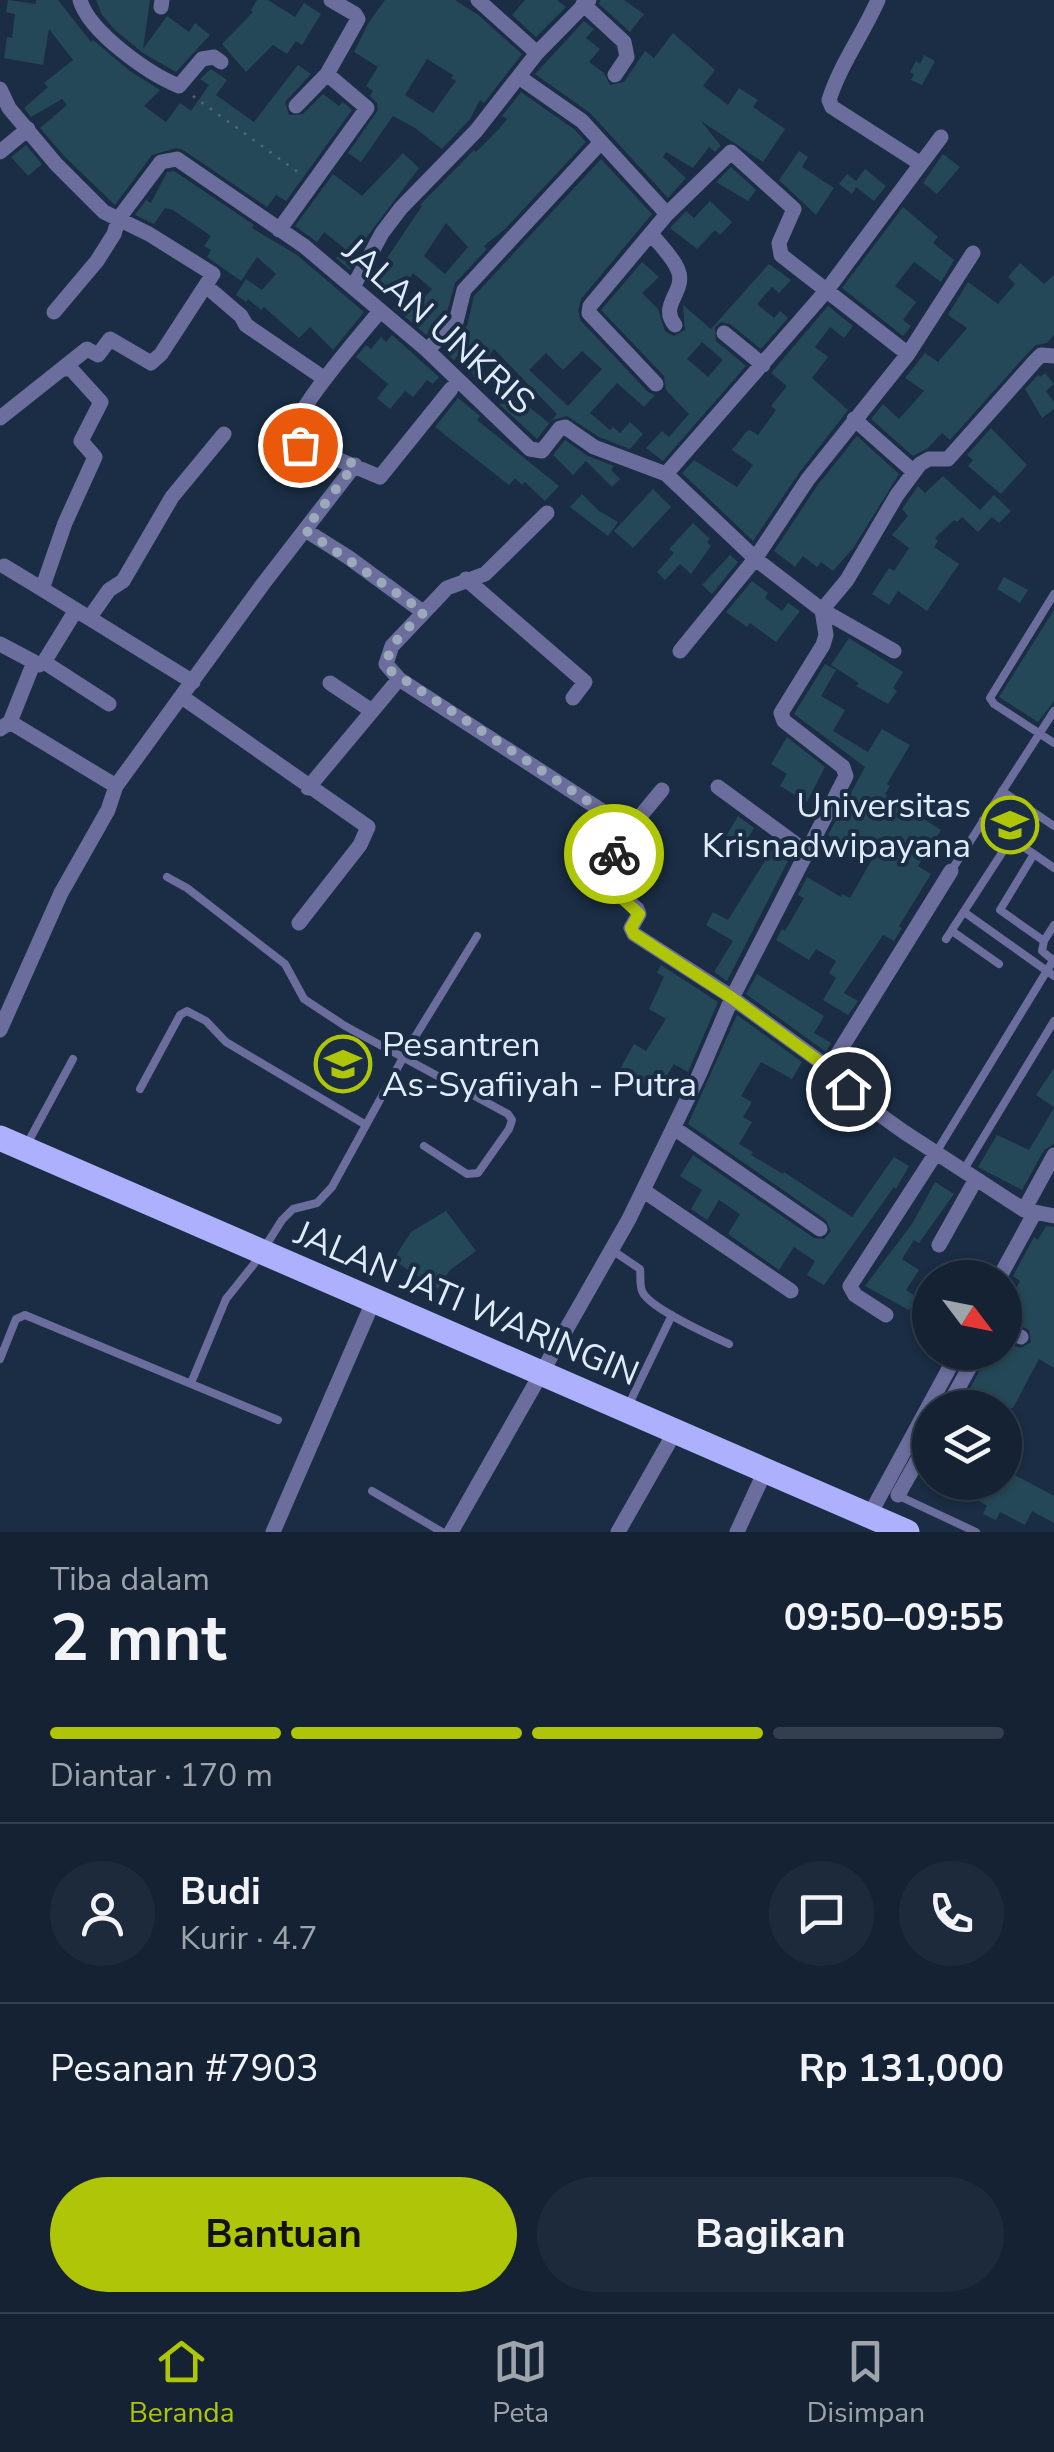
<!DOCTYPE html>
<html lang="id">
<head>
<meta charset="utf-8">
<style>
  body { margin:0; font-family:"Nunito Sans",sans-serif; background:#1d2a3b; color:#f1f3f6; height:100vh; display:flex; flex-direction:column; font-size:38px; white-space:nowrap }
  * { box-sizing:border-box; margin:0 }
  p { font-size:32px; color:#9da4ac }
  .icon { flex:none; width:55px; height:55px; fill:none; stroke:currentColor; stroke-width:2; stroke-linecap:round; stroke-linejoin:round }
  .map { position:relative; height:1532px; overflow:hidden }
  .side { display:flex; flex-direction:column; background:#142233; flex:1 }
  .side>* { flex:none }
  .needle { width:65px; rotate:122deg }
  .buttons { position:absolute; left:912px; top:1260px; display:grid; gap:20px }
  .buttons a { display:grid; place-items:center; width:110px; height:110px; border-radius:50%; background:#142233; box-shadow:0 2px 8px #0004,0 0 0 2px #333f4e; font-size:50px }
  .pin { position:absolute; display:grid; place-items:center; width:85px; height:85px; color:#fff; margin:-42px; border:5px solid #fff; border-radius:50%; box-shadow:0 2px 10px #0007 }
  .courier { position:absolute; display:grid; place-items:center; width:100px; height:100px; margin:-50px; border:8px solid #afc507; border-radius:50%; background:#fff; color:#222; box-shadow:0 2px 12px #0007 }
  .head em { font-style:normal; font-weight:700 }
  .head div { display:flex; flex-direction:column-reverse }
  .head { display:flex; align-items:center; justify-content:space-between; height:170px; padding:0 50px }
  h1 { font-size:65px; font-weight:700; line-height:75px }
  .bar { display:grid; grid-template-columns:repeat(4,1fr); gap:15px 10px; align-content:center; height:120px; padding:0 50px }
  .bar i { height:12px; border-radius:8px; background:#333f4e }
  .bar .current { background:#afc507 }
  .bar p { grid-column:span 4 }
  .line { display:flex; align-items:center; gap:25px; padding:0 50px; border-top:2px solid #333f4e }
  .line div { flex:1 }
  .round { display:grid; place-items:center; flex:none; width:105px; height:105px; border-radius:52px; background:#1d2a3b }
  .button { display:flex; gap:20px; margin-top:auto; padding:20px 50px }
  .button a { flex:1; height:115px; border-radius:60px; background:#afc507; color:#111; font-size:40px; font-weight:700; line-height:115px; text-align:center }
  .button a+a { background:#1d2a3b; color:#f1f3f6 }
  .dock { display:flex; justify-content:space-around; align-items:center; height:140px; border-top:2px solid #333f4e; background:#142233; font-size:28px; color:#9da4ac }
  .dock a { display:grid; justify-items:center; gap:5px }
  .dock .current { color:#afc507 }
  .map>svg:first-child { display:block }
  .building { fill:#244857; fill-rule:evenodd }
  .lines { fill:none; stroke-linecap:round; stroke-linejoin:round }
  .path { stroke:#56677c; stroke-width:2.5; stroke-dasharray:2.5 8; stroke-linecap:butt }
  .service { stroke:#6b6e9c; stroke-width:8 }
  .minor { stroke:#6b6e9c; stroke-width:15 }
  .primary { stroke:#adb1fd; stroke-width:25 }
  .done { stroke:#9ba9bb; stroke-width:10; stroke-dasharray:0 18 }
  .route { stroke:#afc507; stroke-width:12 }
  .labels { text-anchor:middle; stroke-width:8; stroke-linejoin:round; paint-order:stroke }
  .street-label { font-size:35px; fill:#e0ecfb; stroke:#1a2d44 }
  .poi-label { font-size:35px; fill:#e0ecfb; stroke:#1a2d44; text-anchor:end }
</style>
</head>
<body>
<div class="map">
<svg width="1054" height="1532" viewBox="0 0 1054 1532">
  <rect width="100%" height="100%" fill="#1a2d44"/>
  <path class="building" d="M8 0 36 4V0H58L91 42 93 40 130 71 160 90 144 106 166 122 180 103 191 111 209 85 200 79 211 69 227 80 216 95 254 122 298 65 311 74 285 102 289 115 303 114 323 94 339 106 343 102 352 110 286 201 276 195 267 207 183 150 176 148 152 155 115 205 64 156 40 128 67 105 62 99 31 117 24 108 48 87 44 83 73 60 49 29 43 65 4 58 7 37 12 38 15 14 6 12Z
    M96 0H150L143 49 167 16 189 32 195 23 210 35 176 72 143 53 115 30 102 15Z
    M257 0H268L295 17 304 3 321 14 302 45 296 41 287 54 273 45 246 72 222 44 253 12 251 10Z
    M385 0H455L477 14 522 54 484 103 480 100 470 119 442 149 415 128 393 116 361 162 348 153 378 110 377 103 370 96 373 91 366 86 378 67 354 52 369 22ZM427 59 453 75 451 78 456 81 433 113 405 95Z
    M525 0H557L566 7 536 37 512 15Z
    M600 0H624L644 14 630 32 599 4Z
    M584 21 594 29 586 38 600 49 589 62 604 73 610 85 624 82 645 51 654 58 673 33 715 70 703 86 728 105 739 88 758 100 753 107 785 129 763 162 701 121 721 146 715 152 709 147 693 168 666 152 663 157 686 178 668 198 590 113 535 74Z
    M924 55 935 61 922 85 911 80 914 74 910 72 916 61 920 64Z
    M521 92 575 130 586 142 505 229 484 246 487 249 455 283 446 316 426 335 395 308 405 296 417 306 432 289 413 273 396 298 373 279 422 206 420 205 474 150 476 152 498 130 507 119 502 116ZM446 223 468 247 445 274 424 256Z
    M26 145 42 164 28 176 11 157Z
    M799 151 808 157 802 167 834 188 816 215 779 180Z
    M403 153 419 168 351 258 354 261 350 270 336 258 344 248 324 232 317 242 295 226 333 174 362 196Z
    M943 154 960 167 937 194 923 183Z
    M601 159 652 214 581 299 578 311 581 321 648 392 655 395 644 407 617 383 590 413 610 430 613 427 620 433 630 422 643 434 630 449 599 437 567 416 552 420 537 439 500 405 501 400 509 391 549 423 557 414 494 349 479 368 485 372 477 383 462 350 454 360 443 350 467 326 474 296ZM582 351 602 369 568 406 529 370 546 353 563 370Z
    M731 167 756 190 748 201 716 182Z
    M865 169 886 186 874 201 856 187 852 194 839 184 847 174 856 181Z
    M174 171 254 225 252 228 297 255 364 312 333 350 310 327 299 338 264 307 261 310 248 299 246 302 236 295 246 279 262 290 276 274 257 257 241 281 207 257 211 250 204 246 211 236 173 210 165 208 154 224 135 215 146 200 151 203 167 172Z
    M710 201 732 222 720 235 715 230 697 249 670 228 686 211 694 218Z
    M903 207 938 237 933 243 954 260 941 282 914 262 895 286 916 302 903 320 911 326 903 336 842 288Z
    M642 262 659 277 642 293 658 309 665 331 674 336 685 330 683 305 711 329 769 264 791 280 779 293 772 287 757 304 774 318 780 311 788 318 761 349 730 324 721 322 715 327 716 341 746 366 663 461 646 448 662 431 669 437 689 414 666 390 664 376 601 310ZM702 342 723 360 708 377 687 359Z
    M1020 263 1044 284 1054 275V335L1047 343 1036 345 1027 354 950 440 942 433 928 448 913 456 871 419 883 404 899 419 924 391 905 378 925 353 938 362 967 328 948 315 968 282 998 304 1015 284 1008 277Z
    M828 306 853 326 844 338 830 327 815 347 828 357 812 378 848 410 799 473 753 541 682 473 694 460 737 487 753 465 732 450 746 432 750 430 758 435 776 410 771 406 787 386 771 373Z
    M392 335 439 377 433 384 427 380 413 397 405 391 390 409 377 398 388 384 356 357 366 345 371 349 381 337 386 342Z
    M1045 373 1054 384 1046 391 1054 402V409L1042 418 1025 389 1038 375 1040 377Z
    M458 398 480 416 477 420 559 486 545 501 525 482 522 485 515 478 509 485 435 427Z
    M991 428 1027 465 1001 494 968 466 973 460 967 455Z
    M857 436 899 474 854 547 833 571 821 562 817 567 803 556 795 567 774 551 817 486Z
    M565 440 588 456 614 466 611 470 620 479 612 487 586 461 573 475 553 455Z
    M943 476 980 510 994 495 1011 511 999 523 992 517 978 532 962 517 957 522 954 520 935 538 938 541 934 547 959 564 927 611 898 591 889 605 872 594 889 568 894 571 909 548 892 535 908 516 902 509 918 486 925 493Z
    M653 489 671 507 633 548 614 531Z
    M582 494 599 511 618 522 608 536 570 507Z
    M693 523 710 539 707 542 711 546 691 574 680 564 665 580 657 572 674 553 669 549Z
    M730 555 738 562 712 594 702 585Z
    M1004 577 1028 590 1020 603 997 589Z
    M752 581 768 593 765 598 782 611 788 603 800 611 776 642 750 623 747 627 726 612Z
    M1054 610V701L1038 722 999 697Z
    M849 638 903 672 893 688 897 691 888 704 856 686 859 683 831 665Z
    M825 664 836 670 821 696 845 710 833 731 868 752 882 729 910 745 887 784 890 786 885 794 941 830 918 866 931 874 899 926 902 928 894 941 883 935 844 993 858 1001 848 1015 823 1000 836 978 829 973 836 961 816 949 809 960 776 940 782 929 785 931 804 898 798 895 807 877 841 897 842 894 850 898 875 854 854 842 850 848 828 835 865 767 794 714Z
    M787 737 825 767 807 802 780 786 787 774 771 764Z
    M738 816 754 828 741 850 724 840Z
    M775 845 791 855 727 981 714 972 733 941 706 925 713 912 728 920Z
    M661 965 718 1002 688 1072 674 1064 657 1091 620 1069 634 1044 646 1051 666 1019 649 1009 664 977 657 973Z
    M757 974 824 1016 814 1033 831 1043 826 1052 746 994Z
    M737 1015 802 1062 792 1079 761 1062 741 1096 752 1102 743 1117 752 1122 739 1144 753 1152 751 1155 783 1174 784 1172 852 1217 894 1157 909 1166 896 1189 894 1187 824 1285 807 1275 815 1261 794 1247 779 1270 728 1234 740 1214 719 1200 707 1220 691 1209 702 1190 680 1176 693 1155 814 1238 824 1239 831 1231 826 1220 688 1124Z
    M1054 1068V1107L1036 1095Z
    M1054 1108V1144L1044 1150 1022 1190 978 1167 997 1135 1029 1150Z
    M935 1182 954 1194 919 1243 914 1240 902 1259 919 1270 906 1290 917 1297 909 1310 865 1286 912 1224Z
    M446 1211 476 1251 450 1270 438 1289 393 1260 411 1232Z
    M1046 1226 1054 1227V1368L1039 1359 1013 1408H960L989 1352H1005V1342L1021 1348 1031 1342 1029 1330 1005 1319V1309L1020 1281 1013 1276 1034 1237 1038 1240Z
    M1005 1470 1054 1496V1523L1032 1511 1025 1525 1000 1512 996 1520 983 1514 987 1506 951 1482H1005Z"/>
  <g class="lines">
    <path class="path" d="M193 96 299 173"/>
    <path class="service" d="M1054 594 990 698 994 704 1054 743
      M1002 791 1054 826
      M983 820 1034 854 1000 910 1044 941 1042 951 1054 961
      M1006 835 1024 806
      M1034 854 1054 868
      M951 871 1054 711
      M167 877 187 888 285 964 304 999 345 1026 508 1114 512 1120 509 1129 478 1173 467 1174 424 1146
      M964 912 1054 976
      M952 931 999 964
      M946 939 1011 839
      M1044 941 1054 925
      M140 1089 180 1015 187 1011 206 1021 226 1042 366 1125
      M26 1146 73 1059
      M937 1151 1054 959
      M963 1171 1054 1021
      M612 1250 640 1269C641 1276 639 1287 643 1293 653 1310 710 1335 729 1344
      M0 1359 16 1319 25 1315 278 1420
      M191 1383 226 1299 254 1264 282 1220 293 1209 317 1203 332 1187 410 1045 477 936
      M628 1406 672 1315
      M372 1491 442 1532
      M899 1496 976 1532"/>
    <path class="minor" d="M80 0C89 32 149 74 179 86L202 59 214 57 221 62
      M478 0 537 53
      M878 0C863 34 840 65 829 100L832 107 921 164
      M583 4 624 42 627 57 615 75
      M161 7 162 0
      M327 74 358 19 355 14 331 0
      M519 77 582 121 667 214
      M0 89 9 108 56 164 104 212 149 234 213 274 161 354 151 363 110 339 98 355 87 349 0 418
      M0 152 28 129
      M279 230 367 108 327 74 296 106
      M652 235C660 245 673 257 678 270 687 291 658 305 675 325
      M206 286 241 316 246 325 325 379
      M353 287 382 233 401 208 476 131 537 53 589 0
      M380 311C363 332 287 418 291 440L380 477 451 389
      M54 312 97 261 114 234 119 218 161 162 177 159 304 246 427 350 530 449 542 451 560 428 565 427 594 447 666 474 758 561 822 610 894 651
      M724 333 763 365
      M427 350 456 322 464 290 601 142
      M65 369H71L101 402 81 441 95 457 65 523 42 589 193 682
      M656 384 589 313 590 306 667 214 731 152 794 209 779 243 781 255 908 354
      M854 419 914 472
      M666 474 827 290 941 137
      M547 513 485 574 447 588 392 646 386 664 399 679 630 829
      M305 530 348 557 423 612
      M4 566 42 589
      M466 579 585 682 573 698
      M822 610 847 580 897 495 920 464 929 459H948L1035 361 1041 355 1054 356
      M90 617 109 590 123 581 172 497 224 434
      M0 644 34 662
      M680 651 755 559 808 479 908 354 973 253
      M44 662 109 704
      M330 683 372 711
      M182 697 368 827 360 845 299 923
      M10 722 116 786
      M0 729 10 722 34 662 39 665 44 662 76 610
      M718 787 808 853
      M308 788 399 679
      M662 790 633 825 602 875 604 881 637 909 639 914 631 928 634 934 724 992 829 1068 876 1112 904 1132 1024 1210 1054 1216
      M0 1030 61 893 108 810 116 786 263 584 355 465
      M829 1068 951 871
      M674 1128 820 1229
      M644 1191 791 1291
      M1024 1210 1054 1155
      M939 1245 976 1179
      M999 1278 1034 1214
      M886 1315 855 1295 850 1286 936 1153
      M1005 1330 1021 1337
      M947 1408 978 1352
      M898 1495 930 1438
      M869 1516 958 1352
      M273 1532 373 1302
      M451 1532 629 1219 699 1075 732 998 846 776 843 767 784 721 781 713 823 645 826 635 822 610
      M618 1532 676 1430
      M737 1532 766 1469"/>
    <path class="primary" d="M0 1138 907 1532"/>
  </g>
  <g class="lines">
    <path class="done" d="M300 445 355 464 305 530 424 612C409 628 383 647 388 669L630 829 614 854"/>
    <path class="route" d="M614 854 602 875 604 881 639 914 631 928 634 934 732 998 828 1068 848 1089"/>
  </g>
  <defs>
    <g id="university-ring" transform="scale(2.875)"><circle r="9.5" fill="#1a2d44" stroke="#afc507" stroke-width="1.5"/><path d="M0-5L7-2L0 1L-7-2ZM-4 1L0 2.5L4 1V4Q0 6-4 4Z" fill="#afc507"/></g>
    <g id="school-ring" transform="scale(2.875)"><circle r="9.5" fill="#1a2d44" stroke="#afc507" stroke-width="1.5"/><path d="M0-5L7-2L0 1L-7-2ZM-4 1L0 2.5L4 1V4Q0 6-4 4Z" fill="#afc507"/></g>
  </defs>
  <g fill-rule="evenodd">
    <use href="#university-ring" x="1010" y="825"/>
    <use href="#school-ring" x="343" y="1064"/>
  </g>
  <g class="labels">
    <g class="street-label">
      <text transform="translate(439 326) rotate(42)" y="12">JALAN UNKRIS</text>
      <text transform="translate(467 1303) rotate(23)" y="12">JALAN JATI WARINGIN</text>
    </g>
    <g class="poi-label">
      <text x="971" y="817">Universitas<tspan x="971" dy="40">Krisnadwipayana</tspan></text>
      <text x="382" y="1056" text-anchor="start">Pesantren<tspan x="382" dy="40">As-Syafiiyah - Putra</tspan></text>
    </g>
  </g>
</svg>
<div class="buttons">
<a><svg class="needle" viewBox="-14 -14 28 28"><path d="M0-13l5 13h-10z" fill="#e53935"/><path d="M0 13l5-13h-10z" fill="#9da4ac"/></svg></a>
<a><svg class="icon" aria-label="layers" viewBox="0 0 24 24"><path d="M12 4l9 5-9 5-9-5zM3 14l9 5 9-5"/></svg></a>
</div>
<div class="pin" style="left:300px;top:445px;background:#ea580c"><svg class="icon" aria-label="bag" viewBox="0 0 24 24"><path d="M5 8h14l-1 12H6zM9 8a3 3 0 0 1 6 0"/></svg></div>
<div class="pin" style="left:848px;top:1089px;background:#1f2937"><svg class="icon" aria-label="home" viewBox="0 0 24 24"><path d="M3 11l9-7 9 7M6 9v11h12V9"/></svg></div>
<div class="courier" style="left:614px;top:854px"><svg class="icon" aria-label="bike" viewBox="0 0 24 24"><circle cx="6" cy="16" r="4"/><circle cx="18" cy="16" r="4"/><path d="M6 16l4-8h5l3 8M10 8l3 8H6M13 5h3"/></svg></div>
</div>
<section class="side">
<div class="head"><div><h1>2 mnt</h1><p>Tiba dalam</p></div><em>09:50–09:55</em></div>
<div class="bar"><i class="current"></i><i class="current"></i><i class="current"></i><i></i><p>Diantar · 170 m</p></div>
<div class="line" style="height:180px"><a class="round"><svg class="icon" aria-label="person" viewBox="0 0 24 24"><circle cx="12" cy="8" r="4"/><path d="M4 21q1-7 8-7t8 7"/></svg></a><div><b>Budi</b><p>Kurir · 4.7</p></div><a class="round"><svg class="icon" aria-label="chat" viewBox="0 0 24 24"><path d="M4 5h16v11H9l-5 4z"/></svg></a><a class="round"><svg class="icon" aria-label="phone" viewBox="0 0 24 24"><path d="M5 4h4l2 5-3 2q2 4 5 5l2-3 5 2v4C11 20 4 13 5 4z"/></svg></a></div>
<div class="line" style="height:130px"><div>Pesanan #7903</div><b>Rp 131,000</b></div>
<div class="button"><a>Bantuan</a><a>Bagikan</a></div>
</section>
<nav class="dock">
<a class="current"><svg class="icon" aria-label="home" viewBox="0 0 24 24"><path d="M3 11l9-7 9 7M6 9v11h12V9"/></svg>Beranda</a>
<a><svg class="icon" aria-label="map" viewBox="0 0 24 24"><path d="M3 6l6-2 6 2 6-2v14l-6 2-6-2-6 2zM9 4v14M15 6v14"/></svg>Peta</a>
<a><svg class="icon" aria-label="saved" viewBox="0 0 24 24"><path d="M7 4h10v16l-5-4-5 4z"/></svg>Disimpan</a>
</nav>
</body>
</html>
